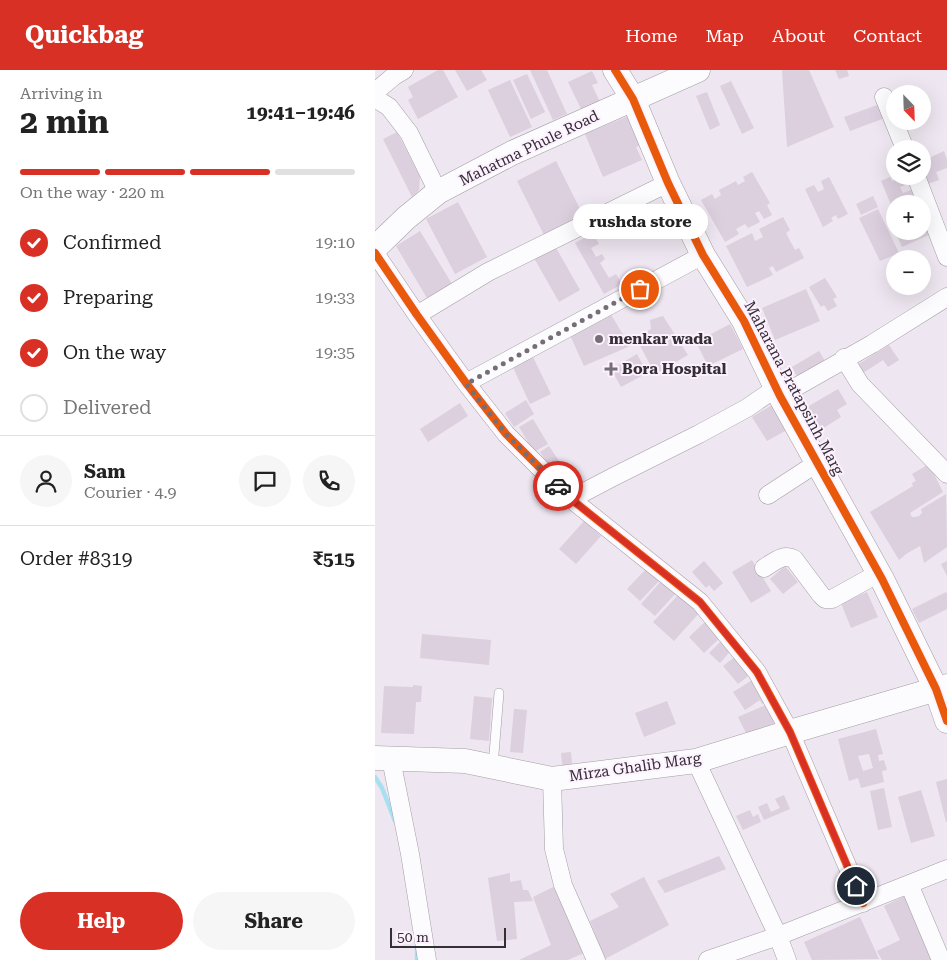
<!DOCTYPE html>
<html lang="en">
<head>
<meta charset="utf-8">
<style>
  body { margin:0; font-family:"Roboto Serif",serif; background:#f6f6f6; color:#222; height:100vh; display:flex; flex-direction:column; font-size:19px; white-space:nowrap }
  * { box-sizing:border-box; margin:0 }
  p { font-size:16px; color:#767676 }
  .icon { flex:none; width:28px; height:28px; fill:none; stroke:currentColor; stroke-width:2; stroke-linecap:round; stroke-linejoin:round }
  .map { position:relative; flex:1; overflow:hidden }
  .side { display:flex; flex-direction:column; background:#fff; width:375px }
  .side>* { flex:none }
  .needle { width:32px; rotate:157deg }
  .controls { position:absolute; left:511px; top:15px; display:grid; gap:10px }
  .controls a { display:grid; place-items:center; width:45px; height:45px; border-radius:50%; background:#fff; box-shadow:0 5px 20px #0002; font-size:25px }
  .scale { position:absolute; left:15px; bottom:12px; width:116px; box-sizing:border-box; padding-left:5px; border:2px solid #342e35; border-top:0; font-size:14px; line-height:18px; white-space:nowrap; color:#342e35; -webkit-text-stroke:4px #fdf0ff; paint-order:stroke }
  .pin { position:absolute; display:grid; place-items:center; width:42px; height:42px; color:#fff; margin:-21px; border:2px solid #fff; border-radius:50%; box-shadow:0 1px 5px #0007 }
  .courier { position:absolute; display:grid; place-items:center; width:50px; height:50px; margin:-25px; border:4px solid #d93025; border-radius:50%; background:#fff; color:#222; box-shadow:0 1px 6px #0007 }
  .bubble { position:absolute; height:35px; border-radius:18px; background:#fff; box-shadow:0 5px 20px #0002; font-size:16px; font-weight:700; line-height:35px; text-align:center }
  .head em { font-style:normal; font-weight:700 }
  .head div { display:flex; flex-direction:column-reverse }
  .head { display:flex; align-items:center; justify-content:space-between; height:85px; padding:0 20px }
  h1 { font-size:32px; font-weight:700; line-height:38px }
  .bar { display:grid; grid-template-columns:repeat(4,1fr); gap:8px 5px; align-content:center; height:60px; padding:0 20px }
  .bar i { height:6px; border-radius:4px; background:#e0e0e0 }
  .bar .current { background:#d93025 }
  .bar p { grid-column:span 4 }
  .line { display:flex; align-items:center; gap:12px; padding:0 20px; border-top:1px solid #e0e0e0 }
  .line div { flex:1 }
  .round { display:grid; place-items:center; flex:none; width:52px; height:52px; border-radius:26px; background:#f6f6f6 }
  ol { padding:0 20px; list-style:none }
  li { display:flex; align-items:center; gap:15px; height:55px }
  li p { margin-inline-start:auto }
  li .icon { padding:5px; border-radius:50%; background:#d93025; color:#fff; stroke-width:4 }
  li:last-child { color:#767676 }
  li i { width:28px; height:28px; border:2px solid #e0e0e0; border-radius:50% }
  .action { display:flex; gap:10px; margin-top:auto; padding:10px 20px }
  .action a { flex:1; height:58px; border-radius:30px; background:#d93025; color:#fff; font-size:20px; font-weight:700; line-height:58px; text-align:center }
  .action a+a { background:#f6f6f6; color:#222 }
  header { display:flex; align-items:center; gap:30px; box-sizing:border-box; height:70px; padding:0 25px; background:#d93025; color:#fff }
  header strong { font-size:24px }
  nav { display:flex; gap:28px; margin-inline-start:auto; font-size:18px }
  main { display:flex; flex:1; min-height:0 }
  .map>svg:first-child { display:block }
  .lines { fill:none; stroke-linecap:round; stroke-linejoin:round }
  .stream { stroke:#a7e1f1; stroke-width:4.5 }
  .building { fill:#dccfde; fill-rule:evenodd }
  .lane-casing { stroke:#a49da5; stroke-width:10 }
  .street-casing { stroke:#a49da5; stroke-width:19 }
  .secondary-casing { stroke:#a49da5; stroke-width:25 }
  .lane { stroke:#fcfbfd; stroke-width:9 }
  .street { stroke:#fcfbfd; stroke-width:18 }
  .secondary { stroke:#fcfbfd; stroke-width:24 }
  .cycleway-casing { stroke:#fdf0ff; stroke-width:11 }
  .cycleway { stroke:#e8590c; stroke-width:8 }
  .done { stroke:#756e76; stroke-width:5; stroke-dasharray:0 9 }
  .route { stroke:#d93025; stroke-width:6 }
  .poi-dot { fill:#756e76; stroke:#fdf0ff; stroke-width:2 }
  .labels { text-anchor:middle; stroke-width:4; stroke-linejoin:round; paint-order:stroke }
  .street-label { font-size:15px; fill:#342e35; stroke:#fdf0ff }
  .poi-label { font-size:15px; font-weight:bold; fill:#342e35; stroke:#fdf0ff; text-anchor:start }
</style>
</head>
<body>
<header>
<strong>Quickbag</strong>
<nav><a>Home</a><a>Map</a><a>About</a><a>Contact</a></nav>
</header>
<main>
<section class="side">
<div class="head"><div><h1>2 min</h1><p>Arriving in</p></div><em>19:41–19:46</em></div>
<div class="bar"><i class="current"></i><i class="current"></i><i class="current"></i><i></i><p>On the way · 220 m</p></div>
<ol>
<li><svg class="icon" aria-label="check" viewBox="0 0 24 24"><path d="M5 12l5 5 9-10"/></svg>Confirmed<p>19:10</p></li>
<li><svg class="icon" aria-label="check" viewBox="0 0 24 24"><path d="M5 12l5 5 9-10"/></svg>Preparing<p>19:33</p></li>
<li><svg class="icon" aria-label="check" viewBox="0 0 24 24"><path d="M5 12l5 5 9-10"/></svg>On the way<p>19:35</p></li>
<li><i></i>Delivered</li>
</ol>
<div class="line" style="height:90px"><a class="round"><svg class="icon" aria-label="person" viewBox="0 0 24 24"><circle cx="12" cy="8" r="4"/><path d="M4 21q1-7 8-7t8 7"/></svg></a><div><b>Sam</b><p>Courier · 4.9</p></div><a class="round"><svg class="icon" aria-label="chat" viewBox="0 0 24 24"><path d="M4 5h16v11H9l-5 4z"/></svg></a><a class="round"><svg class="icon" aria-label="phone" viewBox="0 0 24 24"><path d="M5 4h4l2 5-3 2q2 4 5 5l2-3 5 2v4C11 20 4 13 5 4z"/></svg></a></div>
<div class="line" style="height:65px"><div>Order #8319</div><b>₹515</b></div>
<div class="action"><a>Help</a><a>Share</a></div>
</section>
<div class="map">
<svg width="572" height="890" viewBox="0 0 572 890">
  <rect width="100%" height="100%" fill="#eee6f0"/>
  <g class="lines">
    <path class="stream" d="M0 707 7 718 20 751
      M42 890V878"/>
  </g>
  <path class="building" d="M63 0H68L83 27 43 49 33 30 38 27 33 17Z
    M80 0H106L112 10 92 21Z
    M155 0H172L192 44 178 50Z
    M407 0H434L459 57 412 77Z
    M460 0H472L474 6 464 9Z
    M217 1 223 13 217 15 225 32 207 41 193 12Z
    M152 4 170 42 156 49 138 10Z
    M135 10 157 57 135 67 113 20Z
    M356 11 379 58 367 64 345 16Z
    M332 22 345 55 335 60 321 26Z
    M505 34 510 48 475 61 469 47Z
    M253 46 266 75 261 77 267 90 228 107 210 64Z
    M22 62 45 107 44 120 37 127 8 69Z
    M569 81 572 90V98L561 102 564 110 553 114 548 101V84L551 83 554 88Z
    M181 91 208 145 169 165 142 111Z
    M377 102 395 133 392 135 397 145 389 149 384 141 380 143 385 152 373 158 370 154 361 159 364 164 350 172 326 130 337 124 340 129 346 125 344 120 361 111 363 115 370 111 368 107Z
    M518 106H532L533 109 531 110 533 114 525 117 528 123 536 120 539 127 524 134H520V136L517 137 506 111 515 107 517 111 520 110Z
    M454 107 473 144 463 149 461 145 456 148 458 151 448 157 430 119 439 115 443 122 449 119 446 111Z
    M498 126 503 137 486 145 481 134Z
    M83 132 112 187 80 204 51 149Z
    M503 139 524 183 505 191 484 148Z
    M548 145 556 164 527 177 520 161H548Z
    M408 147 415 160 411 163 420 180 424 178 429 188 401 202 398 196 394 198 398 205 372 217 351 176 377 163 380 171 388 167 384 159Z
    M520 149V160L516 150Z
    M45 161 77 214 52 228 21 176Z
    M218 163 224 174 216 178 221 187 227 184 230 189 225 193 234 208 241 204 247 214 229 224 200 173Z
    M180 176 205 220 184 232 159 188Z
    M450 208 462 227 458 229 462 236 453 241 449 235 446 237 434 217Z
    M431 219 445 251 400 270 387 238Z
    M235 243 255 276 209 296 194 263Z
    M288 246 313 285 280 304 261 268 276 259 275 250Z
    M355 254 368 279 333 296 321 272Z
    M514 275 524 290 513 297 508 290 488 303 482 295Z
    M155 281 176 324 155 334 135 291Z
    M444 281 450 291 423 308 417 297Z
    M262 284 272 303 246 317 236 299Z
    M463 319 472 334 462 340 466 347 439 364 427 340Z
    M151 330 159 344 139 357 130 343Z
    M85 333 93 346 53 372 45 359Z
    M397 335 412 360 392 371 377 347Z
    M158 349 173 374 159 382 144 357Z
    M174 376 184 391 175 397 165 382Z
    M554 394 568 422 535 443 537 447H540L544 446 547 443 546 439 571 424 572 477 549 493 545 476 531 484 524 490 495 442 538 416 537 413 541 411 537 404Z
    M209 451 226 466 201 494 184 479Z
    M377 490 396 521 376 533 357 502Z
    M329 491 348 513 339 521 334 515 331 518 317 502Z
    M572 491V506L566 494Z
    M410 496 423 512 408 524 395 509Z
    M271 499 284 511 265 531 252 519Z
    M287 510 301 523 280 546 266 534Z
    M492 522 503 547 476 558 466 533Z
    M571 522 572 524V539L544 553 537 539Z
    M304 524 325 542 299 571 278 552Z
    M332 550 347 566 329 583 314 567Z
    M47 564 116 570 114 595 45 588Z
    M349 568 359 577 345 593 334 583Z
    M361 586 376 604 363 614 348 596Z
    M379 609 393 630 387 634 385 630 370 640 358 622Z
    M38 615 47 616 46 632H41L39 664 6 663 9 616 38 617Z
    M99 626 117 628 114 671 95 669Z
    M292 631 301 654 269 667 260 643Z
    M393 634 402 652 372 665 363 647Z
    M139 639 152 640 148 683 135 682Z
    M501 659 508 684 503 685 504 691 509 690 512 700 507 701 509 712 486 718 483 708 474 711 463 669ZM494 684 498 698 488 701 483 686Z
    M196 682 198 703 188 704 186 683Z
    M572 709V752H571L561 712Z
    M509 718 517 757 503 760 495 721Z
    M546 720 560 766 536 773 523 727Z
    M409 725 415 739 389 750 383 737 392 733 396 742 405 738 400 729Z
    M375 740 378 747 383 744 386 752 368 760 361 746Z
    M344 786 351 799 290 823 282 811Z
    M135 803V812L146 810 148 820H153L158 831 139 832 142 869 122 871 113 808Z
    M269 807 294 855 230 889 215 851 244 837 235 824Z
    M180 816 209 883 193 890H144L176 875 158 827Z
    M532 825 557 890H507L502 881 525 870 509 836Z
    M485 847 504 889 437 890 429 872Z"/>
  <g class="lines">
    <g class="lane-casing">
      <path id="lane" d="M118 696 124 623"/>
    </g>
    <g class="street-casing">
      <path id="street" d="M0 22 19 6 29 0
        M509 27 530 79
        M0 28 14 37 34 63 63 122
        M541 106 572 187
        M0 183 42 245 91 313 131 364 196 429 325 532 382 602 415 662 488 833
        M42 245 113 202 293 113
        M469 288 485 314 572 404
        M91 313 328 185
        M405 326 497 274 572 227
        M393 425 442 393
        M196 429 240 406 324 364 372 338 401 318
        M389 498C399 492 408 483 419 489L446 525 450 529H457L504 503
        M16 689 35 784 52 890
        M321 691 403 866 412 890
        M177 709 179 779 188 815 221 890
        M534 814 566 890
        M333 890 403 866 572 799"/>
    </g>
    <g class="secondary-casing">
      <path id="secondary" d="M240 0 258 29 293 113 328 185 369 251 405 326 507 509 561 619 572 651
        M0 178 31 148 63 122 137 83 323 0
        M0 688 90 691 177 709 321 691 415 662 572 616"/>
    </g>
    <use href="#lane" class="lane"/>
    <use href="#street" class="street"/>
    <use href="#secondary" class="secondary"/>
    <g class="cycleway-casing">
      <path id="cycleway" d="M240 0 258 29 293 113 328 185 369 251 405 326 507 509 561 619 572 651
        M0 183 42 245 91 313 131 364 196 429 325 532 382 602 415 662 488 833"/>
    </g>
    <use href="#cycleway" class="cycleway"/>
  </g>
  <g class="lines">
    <path class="done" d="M183 416 131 364 91 314 265 219"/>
    <path class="route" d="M183 416 196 429 325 532 382 602 415 662 481 816"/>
  </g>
  <g class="poi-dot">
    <circle cx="224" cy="269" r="5"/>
    <path d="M233.5 291.5h5v5h5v5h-5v5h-5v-5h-5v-5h5z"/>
  </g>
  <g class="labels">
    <g class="street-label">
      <text transform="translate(154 78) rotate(-26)" y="5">Mahatma Phule Road</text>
      <text transform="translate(419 318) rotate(62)" y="5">Maharana Pratapsinh Marg</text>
      <text transform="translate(260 697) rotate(-8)" y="5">Mirza Ghalib Marg</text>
    </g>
    <g class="poi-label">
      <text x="234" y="274">menkar wada</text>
      <text x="247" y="304">Bora Hospital</text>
    </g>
  </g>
</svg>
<div class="controls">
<a><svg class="needle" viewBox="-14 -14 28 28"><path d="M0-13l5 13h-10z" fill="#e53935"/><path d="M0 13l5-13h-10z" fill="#767676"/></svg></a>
<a><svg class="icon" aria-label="layers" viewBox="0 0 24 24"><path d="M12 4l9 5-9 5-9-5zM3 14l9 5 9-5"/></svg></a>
<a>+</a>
<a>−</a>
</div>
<div class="scale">50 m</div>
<div class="pin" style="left:265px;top:219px;background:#ea580c"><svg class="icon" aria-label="bag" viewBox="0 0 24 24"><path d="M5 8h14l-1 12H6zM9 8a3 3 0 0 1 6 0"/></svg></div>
<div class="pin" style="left:481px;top:816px;background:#1f2937"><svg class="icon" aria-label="home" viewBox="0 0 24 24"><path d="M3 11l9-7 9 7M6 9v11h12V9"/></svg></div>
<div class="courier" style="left:183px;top:416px"><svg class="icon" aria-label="car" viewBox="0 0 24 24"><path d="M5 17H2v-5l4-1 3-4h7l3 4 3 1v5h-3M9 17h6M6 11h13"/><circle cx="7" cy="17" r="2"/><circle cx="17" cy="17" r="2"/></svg></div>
<div class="bubble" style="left:198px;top:134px;width:135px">rushda store</div>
</div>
</main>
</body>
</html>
